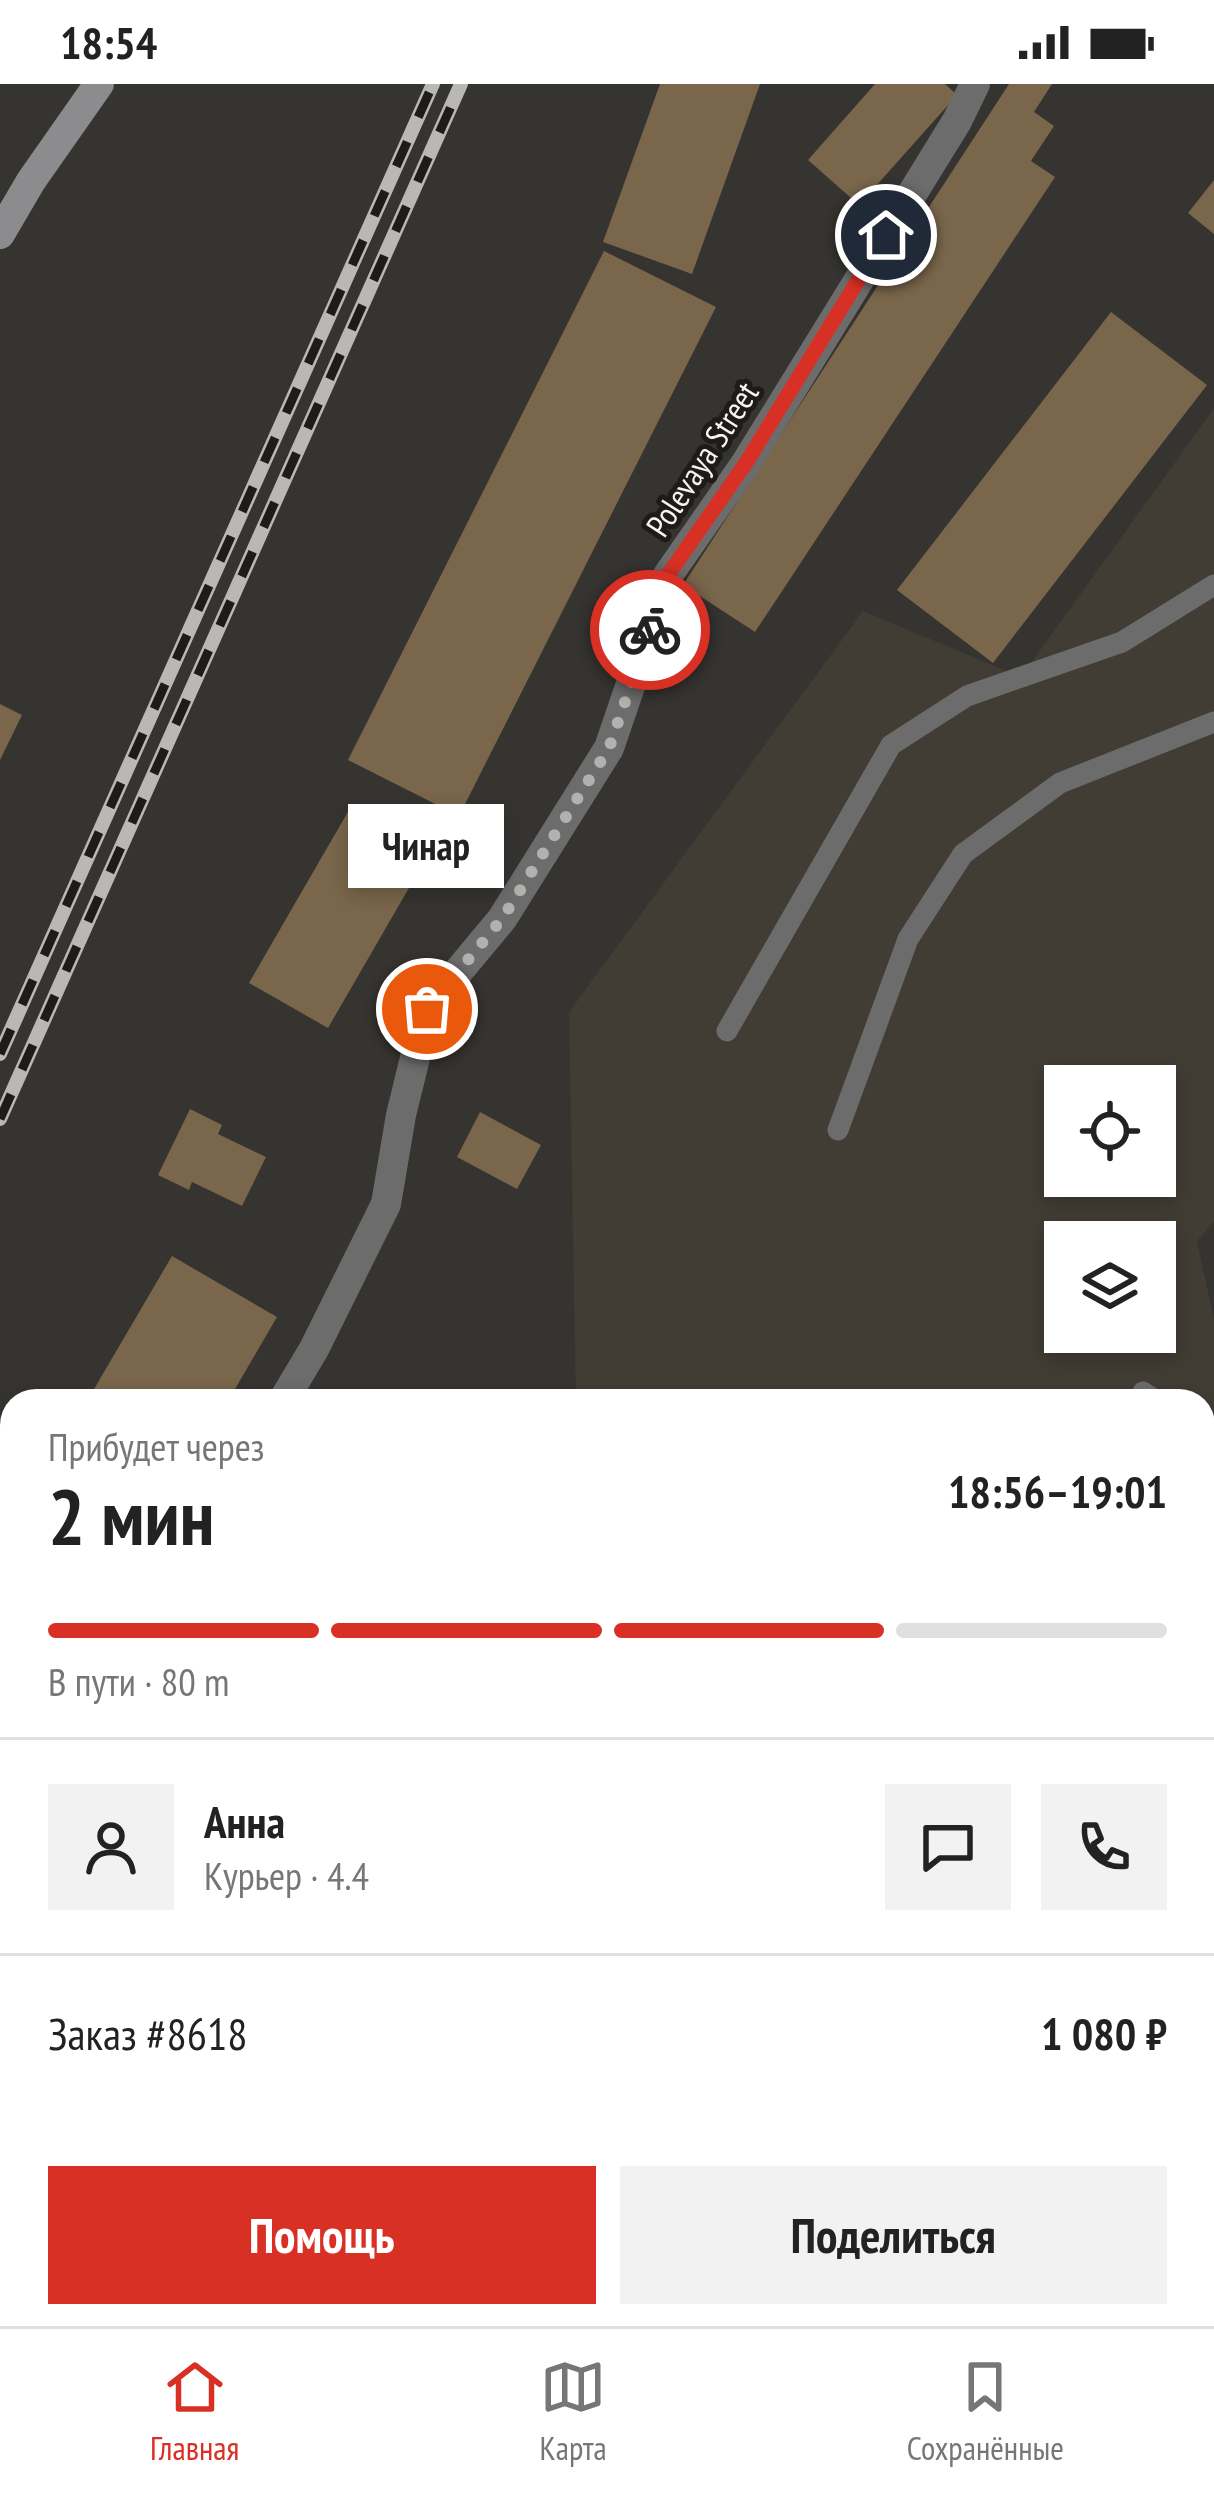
<!DOCTYPE html>
<html lang="ru">
<head>
<meta charset="utf-8">
<style>
  body { margin:0; font-family:"PT Sans Narrow",sans-serif; background:#f2f2f2; color:#222; height:100vh; display:flex; flex-direction:column; font-size:45px; white-space:nowrap }
  * { box-sizing:border-box; margin:0 }
  p { font-size:39px; color:#767676 }
  .icon { flex:none; width:66px; height:66px; fill:none; stroke:currentColor; stroke-width:2; stroke-linecap:round; stroke-linejoin:round }
  .map { position:relative; flex:1; overflow:hidden }
  .details { position:absolute; left:0px; top:1305px; width:1215px; height:939px; display:flex; flex-direction:column; background:#fff; border-radius:36px 36px 0 0; box-shadow:0 6px 18px #0003 }
  .details>* { flex:none }
  .controls { position:absolute; left:1044px; top:981px; display:grid; gap:24px }
  .controls a { display:grid; place-items:center; width:132px; height:132px; border-radius:0px; background:#fff; box-shadow:0 6px 18px #0003; font-size:60px }
  .pin { position:absolute; display:grid; place-items:center; width:102px; height:102px; color:#fff; margin:-51px; border:6px solid #fff; border-radius:50%; box-shadow:0 3px 12px #0007 }
  .courier { position:absolute; display:grid; place-items:center; width:120px; height:120px; margin:-60px; border:9px solid #d93025; border-radius:50%; background:#fff; color:#222; box-shadow:0 3px 15px #0007 }
  .bubble { position:absolute; height:84px; border-radius:0px; background:#fff; box-shadow:0 6px 18px #0003; font-size:39px; font-weight:800; line-height:84px; text-align:center }
  .headline em { font-style:normal; font-weight:800 }
  .headline div { display:flex; flex-direction:column-reverse }
  .headline { display:flex; align-items:center; justify-content:space-between; height:204px; padding:0 48px }
  h1 { font-size:78px; font-weight:800; line-height:90px }
  .bar { display:grid; grid-template-columns:repeat(4,1fr); gap:18px 12px; align-content:center; height:144px; padding:0 48px }
  .bar i { height:15px; border-radius:9px; background:#e0e0e0 }
  .bar .selected { background:#d93025 }
  .bar p { grid-column:span 4 }
  .line { display:flex; align-items:center; gap:30px; padding:0 48px; border-top:3px solid #e0e0e0 }
  .line div { flex:1 }
  .round { display:grid; place-items:center; flex:none; width:126px; height:126px; border-radius:0px; background:#f2f2f2 }
  .primary-button { display:flex; gap:24px; margin-top:auto; padding:24px 48px }
  .primary-button a { flex:1; height:138px; border-radius:0px; background:#d93025; color:#fff; font-size:48px; font-weight:800; line-height:138px; text-align:center }
  .primary-button a+a { background:#f2f2f2; color:#222 }
  .status { display:flex; justify-content:space-between; align-items:center; height:84px; padding:0 60px; background:#fff; direction:ltr }
  .status svg { height:33px; fill:currentColor }
  .tab-bar { display:flex; justify-content:space-around; align-items:center; height:168px; border-top:3px solid #e0e0e0; background:#fff; font-size:33px; color:#767676 }
  .tab-bar a { display:grid; justify-items:center; gap:6px }
  .tab-bar .selected { color:#d93025 }
  .map>svg:first-child { display:block }
  .built { fill:#413c34; fill-rule:evenodd }
  .building { fill:#79664b }
  .lines { fill:none; stroke-linecap:round; stroke-linejoin:round }
  .lane { stroke:#6d6c6d; stroke-width:21 }
  .street { stroke:#6d6c6d; stroke-width:30 }
  .secondary { stroke:#8c8b8d; stroke-width:30 }
  .rail-casing { stroke:#b9b8b6; stroke-width:14 }
  .rail { stroke:#1d1c1b; stroke-width:9; stroke-dasharray:27; stroke-linecap:butt }
  .done { stroke:#b2b1ae; stroke-width:12; stroke-dasharray:0 21.6 }
  .route { stroke:#d93025; stroke-width:15 }
  .labels { text-anchor:middle; stroke-width:10; stroke-linejoin:round; paint-order:stroke }
  .street-label { font-size:33px; fill:#f5f4f2; stroke:#1d1c1b }
</style>
</head>
<body>
<div class="status"><b>18:54</b><svg viewBox="0 0 49 12"><path d="M0 12V9h3v3zM5 12V6h3v6zM10 12V3h3v9zM15 12V0h3v12zM26 1h20v11H26zM47 4h2v5h-2z"/></svg></div>
<div class="map">
<svg width="1214" height="2242" viewBox="0 0 1214 2242">
  <rect width="100%" height="100%" fill="#363431"/>
  <path class="built" d="M1214 324V1138L1197 1157 1214 1236V1486L1203 1515V1317H576L569 928 863 527 1021 593ZM1065 1002H1155V1092H1065ZM1065 1158H1155V1248H1065Z
    M300 2232H492L485 2242H314Z"/>
  <path class="building" d="M660 0H760L692 190 603 158Z
    M875 0H945L957 11 859 121 808 76Z
    M1009 0H1052L1034 28 1054 42 1031 77 1055 93 755 548 683 501Z
    M1214 96V150L1188 129Z
    M604 167 716 223 459 732 348 676Z
    M1111 228 1207 301 993 579 897 506Z
    M0 620 22 631 0 676Z
    M349 726 428 771 328 944 249 899Z
    M190 1025 222 1041 218 1050 266 1073 242 1122 192 1098 189 1106 158 1091Z
    M480 1028 541 1061 517 1105 457 1073Z
    M172 1172 277 1233 228 1317H87Z
    M12 1443V1682L0 1702V1464Z
    M366 2232H425L420 2242H360Z"/>
  <g class="lines">
    <path class="lane" d="M727 947 891 661 967 612 1122 558 1214 501
      M838 1046 908 855 963 770 1060 699 1214 638
      M1143 1308 1157 1317
      M1203 1345 1214 1352
      M1203 1678 1214 1686"/>
    <path class="street" d="M283 1317 314 1265 386 1120 401 1031 427 925 502 835 609 664 668 491 746 379 957 37 975 0
      M1203 1517 1214 1501
      M0 1766 12 1755"/>
    <path class="secondary" d="M0 150 31 97 99 0"/>
    <g class="rail-casing">
      <path id="rail" d="M0 970 433 0
        M0 1035 461 0"/>
    </g>
    <use href="#rail" class="rail"/>
  </g>
  <g class="lines">
    <path class="done" d="M427 925 502 835 609 664 650 546"/>
    <path class="route" d="M650 546 668 491 746 379 886 151"/>
  </g>
  <g class="labels">
    <g class="street-label">
      <text transform="translate(702 375) rotate(-57)" y="12">Polevaya Street</text>
    </g>
  </g>
</svg>
<div class="controls">
<a><svg class="icon" aria-label="locate" viewBox="0 0 24 24"><circle cx="12" cy="12" r="6"/><path d="M12 2v4M12 18v4M2 12h4M18 12h4"/></svg></a>
<a><svg class="icon" aria-label="layers" viewBox="0 0 24 24"><path d="M12 4l9 5-9 5-9-5zM3 14l9 5 9-5"/></svg></a>
</div>
<div class="pin" style="left:427px;top:925px;background:#ea580c"><svg class="icon" aria-label="bag" viewBox="0 0 24 24"><path d="M5 8h14l-1 12H6zM9 8a3 3 0 0 1 6 0"/></svg></div>
<div class="pin" style="left:886px;top:151px;background:#1f2937"><svg class="icon" aria-label="home" viewBox="0 0 24 24"><path d="M3 11l9-7 9 7M6 9v11h12V9"/></svg></div>
<div class="courier" style="left:650px;top:546px"><svg class="icon" aria-label="bike" viewBox="0 0 24 24"><circle cx="6" cy="16" r="4"/><circle cx="18" cy="16" r="4"/><path d="M6 16l4-8h5l3 8M10 8l3 8H6M13 5h3"/></svg></div>
<div class="bubble" style="left:348px;top:720px;width:156px">Чинар</div>
<section class="details">
<div class="headline"><div><h1>2 мин</h1><p>Прибудет через</p></div><em>18:56–19:01</em></div>
<div class="bar"><i class="selected"></i><i class="selected"></i><i class="selected"></i><i></i><p>В пути · 80 m</p></div>
<div class="line" style="height:216px"><a class="round"><svg class="icon" aria-label="person" viewBox="0 0 24 24"><circle cx="12" cy="8" r="4"/><path d="M4 21q1-7 8-7t8 7"/></svg></a><div><b>Анна</b><p>Курьер · 4.4</p></div><a class="round"><svg class="icon" aria-label="chat" viewBox="0 0 24 24"><path d="M4 5h16v11H9l-5 4z"/></svg></a><a class="round"><svg class="icon" aria-label="phone" viewBox="0 0 24 24"><path d="M5 4h4l2 5-3 2q2 4 5 5l2-3 5 2v4C11 20 4 13 5 4z"/></svg></a></div>
<div class="line" style="height:156px"><div>Заказ #8618</div><b>1 080 ₽</b></div>
<div class="primary-button"><a>Помощь</a><a>Поделиться</a></div>
</section>
</div>
<nav class="tab-bar">
<a class="selected"><svg class="icon" aria-label="home" viewBox="0 0 24 24"><path d="M3 11l9-7 9 7M6 9v11h12V9"/></svg>Главная</a>
<a><svg class="icon" aria-label="map" viewBox="0 0 24 24"><path d="M3 6l6-2 6 2 6-2v14l-6 2-6-2-6 2zM9 4v14M15 6v14"/></svg>Карта</a>
<a><svg class="icon" aria-label="saved" viewBox="0 0 24 24"><path d="M7 4h10v16l-5-4-5 4z"/></svg>Сохранённые</a>
</nav>
</body>
</html>
